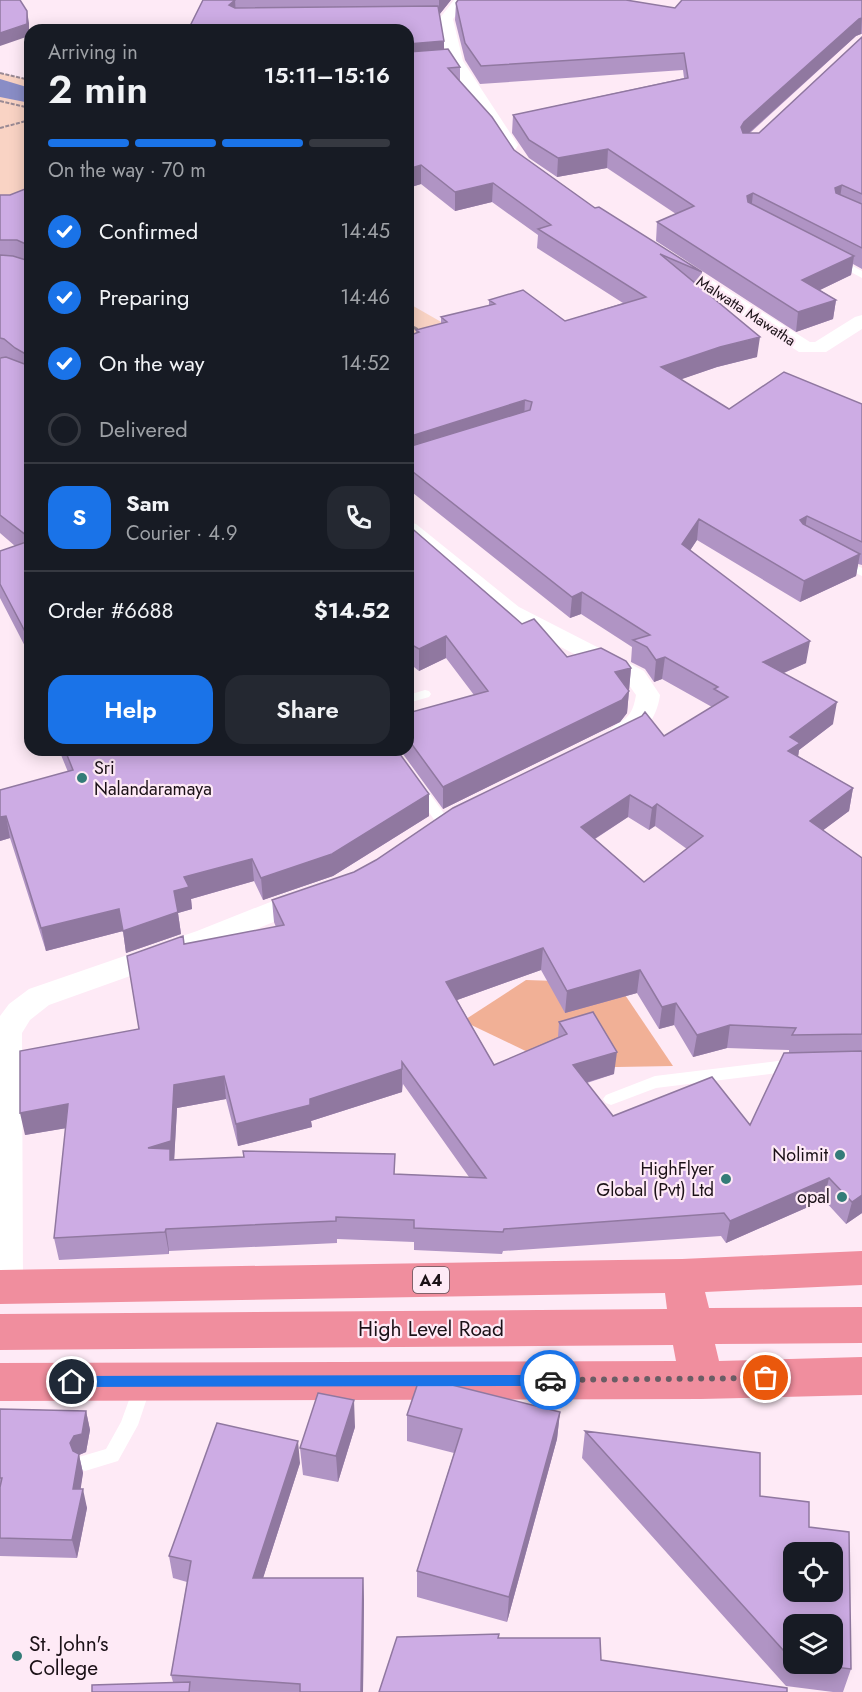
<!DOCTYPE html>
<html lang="en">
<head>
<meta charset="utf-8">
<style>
  body { margin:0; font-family:Jost,sans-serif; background:#242831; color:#f1f3f6; height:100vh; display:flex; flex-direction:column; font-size:22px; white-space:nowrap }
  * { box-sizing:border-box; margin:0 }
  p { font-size:20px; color:#9ea1a6 }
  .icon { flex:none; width:33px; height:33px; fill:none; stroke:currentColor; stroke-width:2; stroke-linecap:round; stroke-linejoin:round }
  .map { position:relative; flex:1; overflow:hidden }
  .drawer { position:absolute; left:24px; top:24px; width:390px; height:732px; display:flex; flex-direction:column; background:#171b24; border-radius:18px; box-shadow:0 3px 15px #0003 }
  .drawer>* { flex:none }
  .controls { position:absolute; left:783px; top:1542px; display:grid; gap:12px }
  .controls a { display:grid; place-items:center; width:60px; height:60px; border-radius:12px; background:#171b24; box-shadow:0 3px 15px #0003; font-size:30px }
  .pin { position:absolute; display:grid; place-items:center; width:51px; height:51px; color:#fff; margin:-26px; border:3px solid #fff; border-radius:50%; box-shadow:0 2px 6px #0007 }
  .courier { position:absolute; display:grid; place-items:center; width:60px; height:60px; margin:-30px; border:4px solid #1a73e8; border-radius:50%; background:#fff; color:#222; box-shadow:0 2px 8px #0007 }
  .headline em { font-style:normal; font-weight:600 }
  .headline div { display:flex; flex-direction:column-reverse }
  .headline { display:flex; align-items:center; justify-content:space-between; height:102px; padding:0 24px }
  h1 { font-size:39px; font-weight:600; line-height:45px }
  .bar { display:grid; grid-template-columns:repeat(4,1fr); gap:9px 6px; align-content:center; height:72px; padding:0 24px }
  .bar i { height:8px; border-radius:4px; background:#363941 }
  .bar .active { background:#1a73e8 }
  .bar p { grid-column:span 4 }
  .line { display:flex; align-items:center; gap:15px; padding:0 24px; border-top:2px solid #363941 }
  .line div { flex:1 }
  .round { display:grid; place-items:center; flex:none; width:63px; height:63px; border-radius:18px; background:#242831 }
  ol { padding:0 24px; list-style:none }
  li { display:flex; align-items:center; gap:18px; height:66px }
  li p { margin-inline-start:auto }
  li .icon { padding:6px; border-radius:50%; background:#1a73e8; color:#fff; stroke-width:4 }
  li:last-child { color:#9ea1a6 }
  li i { width:33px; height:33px; border:3px solid #363941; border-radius:50% }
  .primary-button { display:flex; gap:12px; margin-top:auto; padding:12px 24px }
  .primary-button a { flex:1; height:69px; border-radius:18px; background:#1a73e8; color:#fff; font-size:24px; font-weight:600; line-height:69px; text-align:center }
  .primary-button a+a { background:#242831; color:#f1f3f6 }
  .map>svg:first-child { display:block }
  .green { fill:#f9d3c4 }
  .forest { fill:#f1b096 }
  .water { fill:#898dc6 }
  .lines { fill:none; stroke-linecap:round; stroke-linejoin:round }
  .path-far1 { stroke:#9a8a94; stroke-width:2; stroke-dasharray:4 1.5; stroke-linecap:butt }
  .path { stroke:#9a8a94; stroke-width:3; stroke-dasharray:4.5 2; stroke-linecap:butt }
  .service { fill:#fff; fill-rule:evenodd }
  .minor { fill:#fff; fill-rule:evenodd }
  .trunk { fill:#f08e9e; fill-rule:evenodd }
  .wall { fill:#b094c4; fill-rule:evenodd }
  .shaded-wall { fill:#9078a0 }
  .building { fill:#cdace4; stroke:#9078a0; stroke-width:1.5; fill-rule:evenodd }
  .route { fill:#1a73e8 }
  .done { stroke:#6a5d65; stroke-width:6; stroke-dasharray:0 10.8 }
  .poi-dot { fill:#347c78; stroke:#feeaf6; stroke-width:2 }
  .labels { text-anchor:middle; stroke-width:4.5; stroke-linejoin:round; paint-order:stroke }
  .far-street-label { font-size:15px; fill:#1b1117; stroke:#feeaf6 }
  .shield { fill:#feeaf6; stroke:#5f525a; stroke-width:1.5 }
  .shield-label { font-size:16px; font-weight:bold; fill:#1b1117 }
  .poi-label { font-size:18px; fill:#1b1117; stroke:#feeaf6; text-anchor:end }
  .near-street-label { font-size:21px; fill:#1b1117; stroke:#feeaf6 }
  .near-poi-label { font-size:21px; fill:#1b1117; stroke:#feeaf6; text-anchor:start }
</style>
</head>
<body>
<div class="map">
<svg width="862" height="1692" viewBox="0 0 862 1692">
  <rect width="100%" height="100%" fill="#feeaf6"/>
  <path class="green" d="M0 73 30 80V204L0 211Z
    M408 303 450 327 408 340Z"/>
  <path class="forest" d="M526 980 617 983 673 1066 561 1068 463 1021Z"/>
  <path class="water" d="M0 79 30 88V103L0 97Z"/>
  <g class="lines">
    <path class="path-far1" d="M0 73 30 80
      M0 101 30 108
      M0 128 30 120"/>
    <path class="path" d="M408 324 420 331"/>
    <path class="service" d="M834 259H840L862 271V278L834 263Z
      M841 559 862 568V576L837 564 835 562Z
      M425 690 429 691 431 694 429 697 408 703V695Z
      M420 786 425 787 448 819 450 822 448 825H438L415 793 413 790 415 787Z
      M794 1059 799 1061 802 1065 799 1069 794 1071 656 1088 611 1105 606 1103 603 1099 606 1095 655 1076Z
      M143 1375 149 1378 152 1383 138 1425 118 1461 85 1471 79 1469 76 1463 79 1457 106 1449 121 1422 137 1378Z"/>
    <path class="minor" d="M454 0H469L453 19 463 61 518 145 516 149H504L447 61 439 19Z
      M671 257 677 258 810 342H815L855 317 862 315V329L826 352H799L665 266 662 262 665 258Z
      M408 522 416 524 519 607 644 671 660 695C657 720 637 749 609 742L605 736C618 717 631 726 636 695L626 681 503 617 408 540Z
      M308 887 318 890 322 897 318 904 217 945 49 1005 30 1020 22 1033 23 1287 18 1297 6 1301 0 1299V1016L9 1004 29 989 197 931Z"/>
    <path class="trunk" d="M862 1251V1285L705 1292 709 1308 862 1307V1343L715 1344 719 1361 862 1357V1395L701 1399 0 1401V1363L676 1361 673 1345 0 1350V1314L667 1309 665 1293 0 1304V1270L682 1259Z"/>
  </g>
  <path class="wall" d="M203 0H451L439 15 444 41V49L460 67V81L514 150 595 208 702 272 700 288 757 357 717 367 681 379 729 409 862 404V565L858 564 856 576 800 602 697 540 690 550 806 663 784 673 833 724 799 750 798 756 853 788 849 811 823 830 862 858V1213L846 1224 824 1200 726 1243 721 1236 503 1251 502 1254 414 1250V1242L337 1239V1243L169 1251V1254L59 1260 54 1238 66 1128 25 1135 139 1029 184 944 276 927 274 922 272 900 354 872 664 736 712 707 662 679 654 682 645 669 631 662 632 647 581 614 570 618 408 489V336L416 333V330L441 324V317L489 306V300L565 321 623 303 537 248 538 235 492 202 455 211 421 184 408 188V30H188ZM628 817 649 830 655 826 687 849 644 882 595 839ZM541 970 565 1013 637 993 659 1029 674 1025 693 1057 727 1048 789 1050V1053L750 1125 613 1116 587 1083 614 1074 559 1022 558 1037 494 1065 457 1000ZM403 1084 469 1177 396 1174 243 1151V1157L174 1160 177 1108 226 1099 238 1146 312 1127 311 1121 402 1092Z
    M458 0H631V1L675 8 862 0V34H861L856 36 750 133H759L862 37V269L853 264 851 275 820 290 836 300 833 319 796 332 656 241 657 222 676 214 607 168 557 177 529 158 512 133 513 115 684 78 683 70 480 84 465 60 455 20 456 3Z
    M30 187V656L0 598V551L15 546 0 533V358H2L0 357V195H10Z
    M408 525 522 624 567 657 631 668 627 713 620 722 443 809 400 750H408V713L474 695 446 658 419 671 414 667Z
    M59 750H397L429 816 333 876 263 900 254 881 191 899 192 909 178 913 181 934 126 953 123 931 46 951 10 838 0 841V790L68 772Z
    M0 1409 86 1411 90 1430 86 1452 79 1455 83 1473 80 1489 87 1508 77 1558 0 1556Z
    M560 1412 557 1439 507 1622 417 1597V1571L454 1453 407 1441V1415Z
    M355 1427 338 1482 303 1475 300 1448Z
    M585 1431 760 1496 809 1527 851 1669 843 1692H833L786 1686 582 1458ZM794 1624 832 1664H794Z
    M300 1463 263 1578H363L364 1600 363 1692H92L173 1682 171 1675 187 1582 173 1578 169 1556Z"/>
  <path class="shaded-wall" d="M235 0 236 17 229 5Z
    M439 0H451L439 15Z
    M27 11 29 23V36L0 46V33Z
    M862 18 861 34 856 36 741 140V127L744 122 859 19Z
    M444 41V58L408 62V44Z
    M608 149 607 168 557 177 558 158Z
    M421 165V184L408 188V169Z
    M493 183 492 202 455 211V192Z
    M842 185 839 204 833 207 835 188Z
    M753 193 751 212 747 196Z
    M854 256 851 275 799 300 802 280Z
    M836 300 833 319 796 332 798 312Z
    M760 337 757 357 717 367 659 387 661 367 720 347Z
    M525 400 524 421 408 458V437Z
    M807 516 804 537 800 520Z
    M699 519 697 540 680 566 682 544Z
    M30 533V556L29 557 26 535Z
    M860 554 856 576 800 602 804 581Z
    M582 592 581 614 570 618 572 597Z
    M446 636V658L419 671V649Z
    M810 641 806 663 760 683 763 662Z
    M414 646V667L408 670V648Z
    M665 657 662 679 654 682 656 660Z
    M631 668 629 690 615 672Z
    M629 691 627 713 620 722 443 809V787Z
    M837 702 833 724 799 750 797 765 785 773 790 737Z
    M130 750H192L135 765Z
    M853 788 849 811 806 843 810 821Z
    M429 794V816L333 876 263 900 261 878Z
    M630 795 628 817 579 849 581 827Z
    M657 804 655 826 649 830 652 808Z
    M6 816 10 838 0 841V817Z
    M252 859 254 881 191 899 192 909 178 913 181 934 126 953 123 931 174 891 184 877Z
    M119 909 123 931 46 951 41 928Z
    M543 948 541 970 446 1004V982Z
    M640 970 637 993 565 1013 567 991Z
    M676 1003 674 1025 659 1029 662 1007Z
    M730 1025 727 1048 693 1057 697 1035Z
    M617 1052 614 1074 571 1087 573 1065Z
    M402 1062V1092L311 1121 312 1127 238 1146 236 1124 310 1099Z
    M224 1076 226 1099 177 1108 174 1163 148 1148 174 1085Z
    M68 1104 73 1127 25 1135 20 1113Z
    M829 1178 824 1200 726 1243 730 1221Z
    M862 1195V1213L846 1224 852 1202Z
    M166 1229 169 1251V1254L165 1232Z
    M354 1400 355 1427 338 1482 336 1456Z
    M86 1411 90 1430 86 1452 79 1455 83 1473 78 1507 73 1489 74 1462 70 1443Z
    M560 1412 557 1439 507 1622 509 1597Z
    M298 1441 300 1463 256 1600 253 1578Z
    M83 1489 87 1508 77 1558 72 1540Z
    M363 1578 364 1600 363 1692H361Z"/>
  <path class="building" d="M0 0H20L27 11V24L0 33Z
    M203 0H235L229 5 235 8 438 6 444 41 408 44V30H188Z
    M458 0H626L675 8 682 0H862V18L859 19 744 122 741 127 743 133H759L862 37V194L842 185 835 188 836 193 862 204V248L753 193 747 196 748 202 854 256 802 280 836 300 798 312 657 222 694 206 608 149 558 158 529 140 513 115 688 78 684 53 481 66 465 43 456 3Z
    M448 49 460 67 448 68 492 117 514 150 595 208 599 207 702 272 660 254 760 337 720 347 661 367 729 409 784 372 862 404V542L807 516 800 520 803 524 860 554 804 581 699 519 682 544 810 641 763 662 837 702 790 737 800 743 788 751 853 788 810 821 862 858V1034L792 1035 796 1028 730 1025 697 1035 676 1003 662 1007 640 970 567 991 543 948 446 982 494 1065 567 1034 559 1022 593 1012 617 1052 573 1065 613 1116 712 1077 750 1125 784 1053 862 1051V1195L852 1202 829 1178 730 1221 724 1213 504 1229 503 1232 414 1228V1220L336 1217V1221L166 1229 165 1232 54 1238 68 1104 20 1113V1051L139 1029 127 956 183 936 184 944 284 925 272 900 354 872 376 860 453 808 642 716 645 712 664 736 728 697 714 689 718 687 665 657 656 660 647 647 633 640 650 635 582 592 572 597 408 468V447L530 410 532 402 525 400 408 437V336L419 332 416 330 447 322 441 317 495 304 489 300 523 290 565 321 646 297 538 229 551 225 493 183 455 192 421 165 408 169V52ZM630 795 652 808 657 804 703 836 644 882 581 827ZM402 1062 486 1178 394 1174 395 1154 243 1151 244 1157 170 1160V1149L148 1148 171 1141 174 1085 224 1076 236 1124 310 1105V1099L402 1069Z
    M30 187V533L26 535 0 515V358L6 357 27 365 29 356 15 348 4 339 0 338V255L13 256 29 261 28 245 17 240H0V195H10Z
    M408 525 522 624 534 619 567 657 601 648 626 661 631 668 615 672 629 691 622 700 443 787 408 739V713L488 691 446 636 419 649 414 646 408 648Z
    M29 541 30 542V641L0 584V551Z
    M65 750H132L139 754 154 750H397L429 794 332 854 261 878 252 859 184 877 189 887 174 891 178 912 123 931 119 909 41 928 6 816 0 817V790L73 770Z
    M420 1377 560 1412 509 1597 417 1571 462 1429 407 1415Z
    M318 1393 354 1400 336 1456 300 1448Z
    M0 1409 86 1411 82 1434 74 1436 70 1443 73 1451 79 1454 73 1489H83L72 1540 0 1538V1487L2 1478H0Z
    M217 1423 298 1441 253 1578H363L361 1692H300V1684L171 1675 191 1561 169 1556Z
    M585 1431 760 1453V1496L809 1502V1527L849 1532 851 1669 810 1664H832V1624H794L793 1661ZM794 1552H832V1592H794Z
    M499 1634 498 1638H600L601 1660 787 1688V1692H379L397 1637Z
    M190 1682 189 1692H92V1685Z"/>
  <path class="route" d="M550 1375 557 1380 550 1386 72 1387 66 1382 72 1376Z"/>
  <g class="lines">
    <path class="done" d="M550 1380 766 1378"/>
  </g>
  <g class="poi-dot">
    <circle cx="82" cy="778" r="6"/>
    <circle cx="840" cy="1155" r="6"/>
    <circle cx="726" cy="1179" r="6"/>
    <circle cx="842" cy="1197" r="6"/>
    <circle cx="17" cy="1656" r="6"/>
  </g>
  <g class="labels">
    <g class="far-street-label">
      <text transform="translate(746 311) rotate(33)" y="5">Malwatta Mawatha</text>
    </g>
    <rect class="shield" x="413" y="1267" width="36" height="26" rx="4.5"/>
    <g class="shield-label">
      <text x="431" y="1286">A4</text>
    </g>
    <g class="poi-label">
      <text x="94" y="774" text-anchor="start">Sri<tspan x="94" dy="21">Nalandaramaya</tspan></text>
      <text x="828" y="1161">Nolimit</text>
      <text x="714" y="1175">HighFlyer<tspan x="714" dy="21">Global (Pvt) Ltd</tspan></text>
      <text x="830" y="1203">opal</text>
    </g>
    <g class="near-street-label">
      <text x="431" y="1336">High Level Road</text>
    </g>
    <g class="near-poi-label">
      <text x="29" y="1651">St. John's<tspan x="29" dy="24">College</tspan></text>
    </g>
  </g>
</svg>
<div class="controls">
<a><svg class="icon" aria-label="locate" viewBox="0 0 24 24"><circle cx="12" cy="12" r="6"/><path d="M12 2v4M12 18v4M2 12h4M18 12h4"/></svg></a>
<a><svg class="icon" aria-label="layers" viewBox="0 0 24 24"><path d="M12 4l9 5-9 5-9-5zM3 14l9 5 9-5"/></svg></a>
</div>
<div class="pin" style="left:766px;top:1378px;background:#ea580c"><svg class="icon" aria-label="bag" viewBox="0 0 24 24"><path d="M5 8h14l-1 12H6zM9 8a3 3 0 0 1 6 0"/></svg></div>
<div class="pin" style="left:72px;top:1382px;background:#1f2937"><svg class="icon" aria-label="home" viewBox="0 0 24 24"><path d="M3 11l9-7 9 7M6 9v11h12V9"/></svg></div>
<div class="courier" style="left:550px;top:1380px"><svg class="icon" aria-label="car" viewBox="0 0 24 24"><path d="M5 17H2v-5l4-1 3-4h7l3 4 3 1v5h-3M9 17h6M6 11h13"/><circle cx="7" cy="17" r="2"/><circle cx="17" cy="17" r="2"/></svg></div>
<section class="drawer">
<div class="headline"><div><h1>2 min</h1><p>Arriving in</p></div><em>15:11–15:16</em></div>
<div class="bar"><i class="active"></i><i class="active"></i><i class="active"></i><i></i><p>On the way · 70 m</p></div>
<ol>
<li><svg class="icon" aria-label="check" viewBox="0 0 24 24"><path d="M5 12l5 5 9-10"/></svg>Confirmed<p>14:45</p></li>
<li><svg class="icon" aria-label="check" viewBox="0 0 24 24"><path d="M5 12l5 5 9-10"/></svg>Preparing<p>14:46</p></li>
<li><svg class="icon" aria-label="check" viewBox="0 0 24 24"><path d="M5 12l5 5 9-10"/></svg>On the way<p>14:52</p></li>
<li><i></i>Delivered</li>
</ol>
<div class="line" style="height:108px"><b class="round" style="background:#1a73e8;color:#fff">S</b><div><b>Sam</b><p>Courier · 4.9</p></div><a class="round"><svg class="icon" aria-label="phone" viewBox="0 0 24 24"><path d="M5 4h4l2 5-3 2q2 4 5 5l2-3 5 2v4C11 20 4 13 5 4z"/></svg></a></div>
<div class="line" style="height:78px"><div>Order #6688</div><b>$14.52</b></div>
<div class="primary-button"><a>Help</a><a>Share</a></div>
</section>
</div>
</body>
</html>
